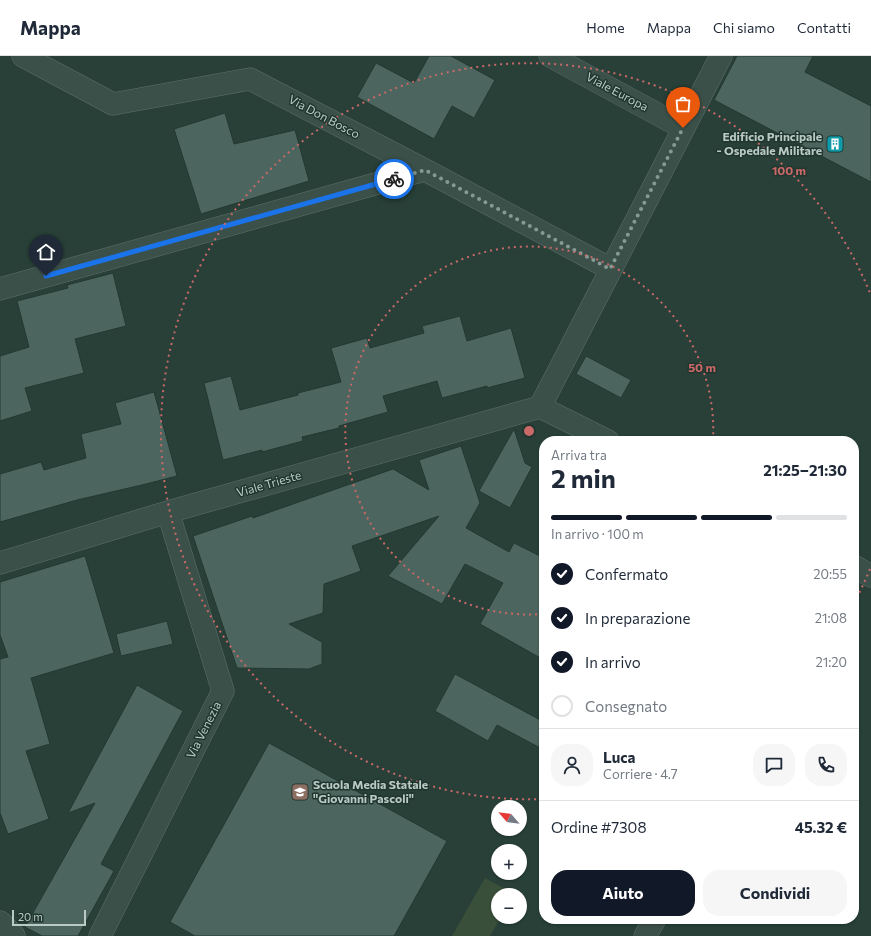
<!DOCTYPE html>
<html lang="it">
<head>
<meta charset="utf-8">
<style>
  body { margin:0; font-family:Commissioner,sans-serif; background:#f6f6f7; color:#1f2937; height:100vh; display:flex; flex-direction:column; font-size:15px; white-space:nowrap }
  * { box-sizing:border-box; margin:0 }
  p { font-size:13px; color:#747a83 }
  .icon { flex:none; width:22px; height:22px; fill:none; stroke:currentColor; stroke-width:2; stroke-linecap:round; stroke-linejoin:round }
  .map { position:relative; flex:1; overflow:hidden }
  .drawer { position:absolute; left:539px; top:380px; width:320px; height:488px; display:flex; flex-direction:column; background:#fff; border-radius:16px; box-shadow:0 1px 3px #0004 }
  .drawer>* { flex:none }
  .needle { width:26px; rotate:298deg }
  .tools { position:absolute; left:491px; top:744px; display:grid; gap:8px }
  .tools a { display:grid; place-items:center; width:36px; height:36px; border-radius:50%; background:#fff; box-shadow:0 1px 3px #0004; font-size:20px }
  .scale { position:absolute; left:12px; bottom:10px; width:74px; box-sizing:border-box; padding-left:4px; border:2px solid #b9cac5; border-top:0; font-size:11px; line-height:14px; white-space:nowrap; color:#b9cac5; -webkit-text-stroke:3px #21362f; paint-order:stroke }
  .pin { position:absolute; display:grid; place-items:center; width:34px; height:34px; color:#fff; margin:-41px -17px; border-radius:50% 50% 50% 0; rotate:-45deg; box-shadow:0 0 4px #0007 }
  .pin .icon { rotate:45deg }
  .courier { position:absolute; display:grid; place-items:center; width:40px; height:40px; margin:-20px; border:3px solid #1a73e8; border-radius:50%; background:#fff; color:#222; box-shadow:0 1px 5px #0007 }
  .overview em { font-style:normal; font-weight:700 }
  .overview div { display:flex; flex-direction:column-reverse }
  .overview { display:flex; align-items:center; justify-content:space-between; height:68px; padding:0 12px }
  h1 { font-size:26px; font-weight:700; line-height:30px }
  .bar { display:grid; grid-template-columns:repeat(4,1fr); gap:6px 4px; align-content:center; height:48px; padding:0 12px }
  .bar i { height:5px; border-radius:3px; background:#e0e1e3 }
  .bar .active { background:#111827 }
  .bar p { grid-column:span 4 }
  .line { display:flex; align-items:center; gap:10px; padding:0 12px; border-top:1px solid #e0e1e3 }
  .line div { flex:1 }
  .round { display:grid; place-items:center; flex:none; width:42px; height:42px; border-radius:16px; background:#f6f6f7 }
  ol { padding:0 12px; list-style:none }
  li { display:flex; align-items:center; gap:12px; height:44px }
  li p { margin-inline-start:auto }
  li .icon { padding:4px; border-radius:50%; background:#111827; color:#fff; stroke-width:4 }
  li:last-child { color:#747a83 }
  li i { width:22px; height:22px; border:2px solid #e0e1e3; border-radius:50% }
  .action { display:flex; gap:8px; margin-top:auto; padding:8px 12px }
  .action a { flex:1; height:46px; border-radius:16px; background:#111827; color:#fff; font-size:16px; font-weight:700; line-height:46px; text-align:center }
  .action a+a { background:#f6f6f7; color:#1f2937 }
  header { display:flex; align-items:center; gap:24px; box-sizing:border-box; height:56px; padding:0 20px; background:#fff; border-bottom:1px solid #e0e1e3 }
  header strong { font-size:19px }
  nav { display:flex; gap:22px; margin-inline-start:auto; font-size:14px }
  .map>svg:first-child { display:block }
  .green { fill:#3a4f3a }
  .building { fill:#4c665f; stroke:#233831 }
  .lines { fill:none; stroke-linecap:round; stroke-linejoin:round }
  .minor-casing { stroke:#5d706a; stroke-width:23 }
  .minor { stroke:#3c504a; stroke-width:22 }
  .done { stroke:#869a94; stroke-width:4; stroke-dasharray:0 7.2 }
  .route { stroke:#1a73e8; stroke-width:5 }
  .ring { fill:none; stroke:#ca6967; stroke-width:2; stroke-dasharray:2 4 }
  .labels { text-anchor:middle; stroke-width:3; stroke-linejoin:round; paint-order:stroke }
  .street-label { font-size:12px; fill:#b9cac5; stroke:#21362f }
  .poi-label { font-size:12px; font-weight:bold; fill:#b9cac5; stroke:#21362f; text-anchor:end }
  .centre { fill:#ca6967; stroke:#21362f; stroke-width:2 }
  .ring-label { font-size:12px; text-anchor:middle; font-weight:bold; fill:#ca6967; stroke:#21362f; stroke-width:3; stroke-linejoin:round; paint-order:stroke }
</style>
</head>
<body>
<header>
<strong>Mappa</strong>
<nav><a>Home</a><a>Mappa</a><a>Chi siamo</a><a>Contatti</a></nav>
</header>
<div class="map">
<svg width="871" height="880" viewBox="0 0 871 880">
  <rect width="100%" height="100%" fill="#284038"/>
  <path class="green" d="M485 822 514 838 513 839H498V861H501L490 880H452Z"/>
  <path class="building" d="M429 0H451L495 24 474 62 452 50 434 83 357 41 376 7 414 27Z
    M737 0H813L805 16 871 50V126L714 44Z
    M225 57 234 88 295 74 309 125 201 158 174 73Z
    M113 217 126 270 75 283 84 317 25 332 32 355 0 365V300L29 291 17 245 68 232 67 229Z
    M460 260 467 285 511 272 525 322 487 332V330L442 342 437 325 383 340 388 356 339 370V372L302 381 303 385 262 396V394L223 404 204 327 231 320 240 354 298 339V337L341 326 331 292 367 282 370 292 424 277 422 270Z
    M586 300 631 324 621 342 576 318Z
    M154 336 177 420 146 428 77 444 0 466V418L41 406 44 414 86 402 81 378 121 368 115 347Z
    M514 373 525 407 532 411 510 452 479 435Z
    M461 390 480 447 466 472 509 496 514 487 544 502V604L480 568 503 527 465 508 442 548 388 520 439 460 352 490 361 515 324 528 323 557 289 568 322 586V608L309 613 237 612 193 480 252 460 253 462 393 413 429 434 419 404Z
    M85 500 114 597 31 622 50 688 26 695 49 763 8 778 0 757V603L8 601 0 579V526Z
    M167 565 173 588 121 600 116 578Z
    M455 618 544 666V694L497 669 488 685 435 655Z
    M137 629 183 655 101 808 114 815 78 880H42L25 871 95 747 68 757Z
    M269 687 447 785 394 880H195L170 866Z"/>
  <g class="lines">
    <g class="minor-casing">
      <path id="minor" d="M23 0 113 48 250 23 425 114 611 213
        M550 0 683 72
        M0 233 425 114
        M540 351 721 0
        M540 351 608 385
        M0 507 168 456 540 351
        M854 510 871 520
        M0 866 14 880
        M100 880 223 635 168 456
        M645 880 655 863"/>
    </g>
    <use href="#minor" class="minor"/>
  </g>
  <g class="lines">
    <path class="done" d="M394 123 425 114 610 213 683 72"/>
    <path class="route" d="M46 220 394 123"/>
  </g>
  <g class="ring">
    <path d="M543 558A184 184 0 1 1 713 385"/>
    <path d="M870 513A368 368 0 0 1 855 545M542 743A368 368 0 1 1 870 237"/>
  </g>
  <defs>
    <g id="building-square" transform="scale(0.9)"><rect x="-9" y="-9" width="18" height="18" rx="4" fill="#0f9aa8" stroke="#21362f"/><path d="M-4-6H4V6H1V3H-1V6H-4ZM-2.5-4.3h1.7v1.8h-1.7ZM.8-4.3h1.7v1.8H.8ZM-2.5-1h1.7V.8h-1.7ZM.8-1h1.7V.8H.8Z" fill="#fff"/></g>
    <g id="school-square" transform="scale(0.9)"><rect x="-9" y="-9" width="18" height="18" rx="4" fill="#8d6e63" stroke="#21362f"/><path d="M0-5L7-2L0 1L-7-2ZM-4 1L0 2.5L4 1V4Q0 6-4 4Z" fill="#fff"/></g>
  </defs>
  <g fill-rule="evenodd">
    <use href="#building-square" x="835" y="88"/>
    <use href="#school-square" x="300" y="736"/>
  </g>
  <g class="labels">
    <g class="street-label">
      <text transform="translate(617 36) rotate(28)" y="4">Viale Europa</text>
      <text transform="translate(324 61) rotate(28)" y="4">Via Don Bosco</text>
      <text transform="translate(269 428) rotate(-16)" y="4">Viale Trieste</text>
      <text transform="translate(204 674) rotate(-63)" y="4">Via Venezia</text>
    </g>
    <g class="poi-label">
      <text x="822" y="85">Edificio Principale<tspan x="822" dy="14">- Ospedale Militare</tspan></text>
      <text x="313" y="733" text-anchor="start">Scuola Media Statale<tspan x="313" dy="14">"Giovanni Pascoli"</tspan></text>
    </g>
  </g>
  <circle cx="529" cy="375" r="6" class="centre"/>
  <g class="ring-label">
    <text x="789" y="119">100 m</text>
    <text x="702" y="316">50 m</text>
  </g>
</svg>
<div class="tools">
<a><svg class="needle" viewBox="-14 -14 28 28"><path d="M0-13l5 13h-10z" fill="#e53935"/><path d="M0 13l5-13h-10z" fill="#747a83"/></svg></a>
<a>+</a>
<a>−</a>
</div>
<div class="scale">20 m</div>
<div class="pin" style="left:683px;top:72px;background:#ea580c"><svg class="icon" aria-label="bag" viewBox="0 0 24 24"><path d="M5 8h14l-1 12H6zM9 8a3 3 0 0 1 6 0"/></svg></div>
<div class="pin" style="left:46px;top:220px;background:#1f2937"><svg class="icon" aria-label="home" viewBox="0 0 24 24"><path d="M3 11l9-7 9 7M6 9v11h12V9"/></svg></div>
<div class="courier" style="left:394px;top:123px"><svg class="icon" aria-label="bike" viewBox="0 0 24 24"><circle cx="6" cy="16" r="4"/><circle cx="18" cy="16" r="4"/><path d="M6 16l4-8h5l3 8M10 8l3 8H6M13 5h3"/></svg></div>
<section class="drawer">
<div class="overview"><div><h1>2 min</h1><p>Arriva tra</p></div><em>21:25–21:30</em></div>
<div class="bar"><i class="active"></i><i class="active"></i><i class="active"></i><i></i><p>In arrivo · 100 m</p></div>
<ol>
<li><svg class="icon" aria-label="check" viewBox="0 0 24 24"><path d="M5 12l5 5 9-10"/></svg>Confermato<p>20:55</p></li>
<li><svg class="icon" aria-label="check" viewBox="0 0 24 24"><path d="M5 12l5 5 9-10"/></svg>In preparazione<p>21:08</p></li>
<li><svg class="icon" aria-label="check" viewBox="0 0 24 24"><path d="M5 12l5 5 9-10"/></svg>In arrivo<p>21:20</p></li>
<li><i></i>Consegnato</li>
</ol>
<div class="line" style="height:72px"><a class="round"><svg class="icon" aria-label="person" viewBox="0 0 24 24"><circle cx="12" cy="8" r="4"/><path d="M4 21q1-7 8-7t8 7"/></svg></a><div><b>Luca</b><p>Corriere · 4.7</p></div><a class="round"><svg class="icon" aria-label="chat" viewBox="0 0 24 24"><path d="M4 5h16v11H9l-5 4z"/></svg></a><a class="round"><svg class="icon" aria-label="phone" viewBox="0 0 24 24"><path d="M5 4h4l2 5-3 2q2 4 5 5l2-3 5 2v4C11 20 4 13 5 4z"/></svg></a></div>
<div class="line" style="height:52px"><div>Ordine #7308</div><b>45.32 €</b></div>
<div class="action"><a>Aiuto</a><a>Condividi</a></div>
</section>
</div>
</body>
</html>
